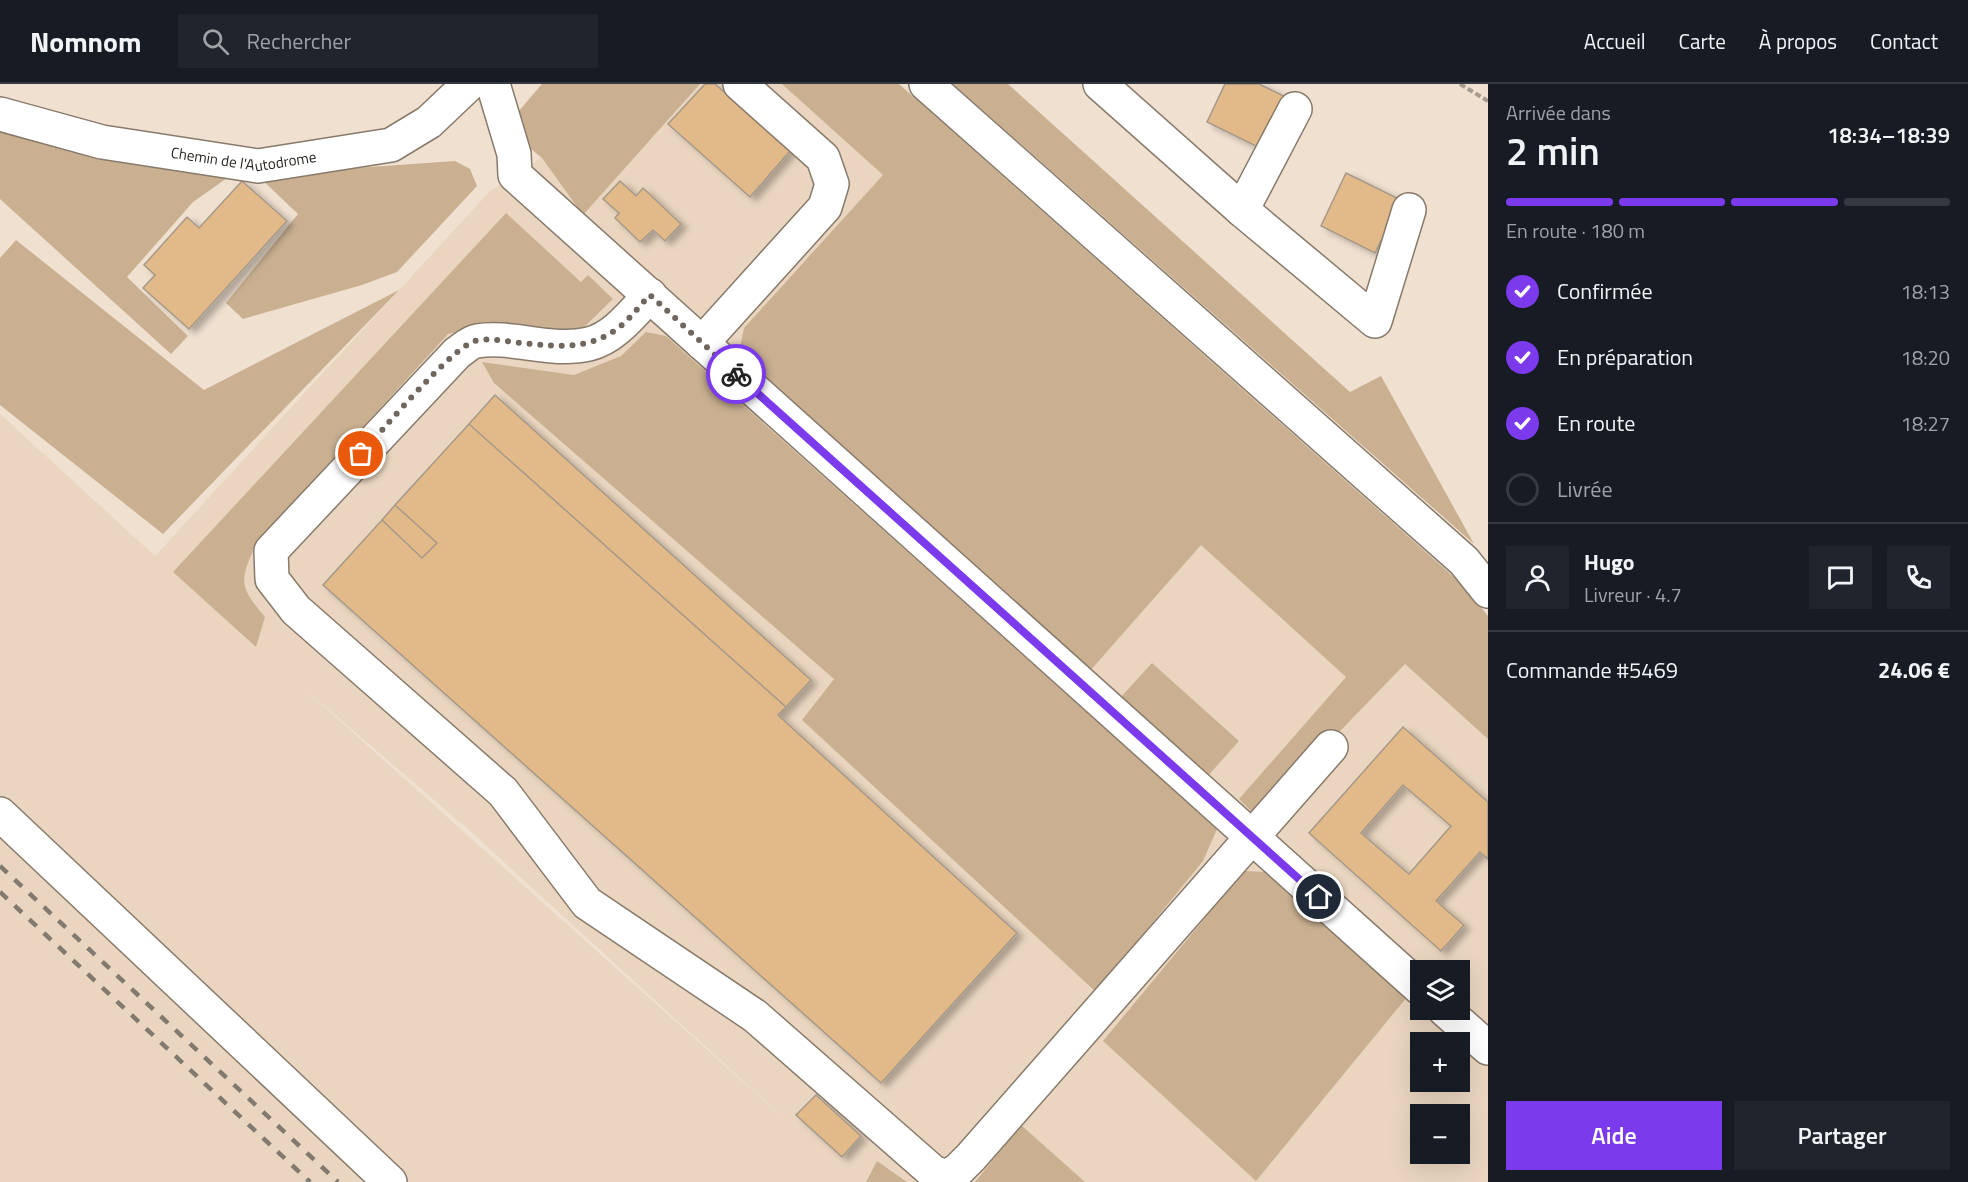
<!DOCTYPE html>
<html lang="fr">
<head>
<meta charset="utf-8">
<style>
  body { margin:0; font-family:"Titillium Web",sans-serif; background:#20242c; color:#f1f3f6; height:100vh; display:flex; flex-direction:column; font-size:22px; white-space:nowrap }
  * { box-sizing:border-box; margin:0 }
  p { font-size:20px; color:#9ea1a6 }
  .icon { flex:none; width:33px; height:33px; fill:none; stroke:currentColor; stroke-width:2; stroke-linecap:round; stroke-linejoin:round }
  .map { position:relative; flex:1; overflow:hidden }
  .sheet { display:flex; flex-direction:column; background:#171b24; width:480px }
  .sheet>* { flex:none }
  .fabs { position:absolute; left:1410px; top:876px; display:grid; gap:12px }
  .fabs a { display:grid; place-items:center; width:60px; height:60px; border-radius:0px; background:#171b24; box-shadow:0 6px 24px #0002; font-size:30px }
  .pin { position:absolute; display:grid; place-items:center; width:51px; height:51px; color:#fff; margin:-26px; border:3px solid #fff; border-radius:50%; box-shadow:0 2px 6px #0007 }
  .courier { position:absolute; display:grid; place-items:center; width:60px; height:60px; margin:-30px; border:4px solid #7c3aed; border-radius:50%; background:#fff; color:#222; box-shadow:0 2px 8px #0007 }
  .headline em { font-style:normal; font-weight:600 }
  .headline div { display:flex; flex-direction:column-reverse }
  .headline { display:flex; align-items:center; justify-content:space-between; height:102px; padding:0 18px }
  h1 { font-size:39px; font-weight:600; line-height:45px }
  .bar { display:grid; grid-template-columns:repeat(4,1fr); gap:9px 6px; align-content:center; height:72px; padding:0 18px }
  .bar i { height:8px; border-radius:4px; background:#363941 }
  .bar .selected { background:#7c3aed }
  .bar p { grid-column:span 4 }
  .line { display:flex; align-items:center; gap:15px; padding:0 18px; border-top:2px solid #363941 }
  .line div { flex:1 }
  .round { display:grid; place-items:center; flex:none; width:63px; height:63px; border-radius:0px; background:#20242c }
  ol { padding:0 18px; list-style:none }
  li { display:flex; align-items:center; gap:18px; height:66px }
  li p { margin-inline-start:auto }
  li .icon { padding:6px; border-radius:50%; background:#7c3aed; color:#fff; stroke-width:4 }
  li:last-child { color:#9ea1a6 }
  li i { width:33px; height:33px; border:3px solid #363941; border-radius:50% }
  .action { display:flex; gap:12px; margin-top:auto; padding:12px 18px }
  .action a { flex:1; height:69px; border-radius:0px; background:#7c3aed; color:#fff; font-size:24px; font-weight:600; line-height:69px; text-align:center }
  .action a+a { background:#20242c; color:#f1f3f6 }
  header { display:flex; align-items:center; gap:36px; box-sizing:border-box; height:84px; padding:0 30px; background:#171b24; border-bottom:2px solid #363941 }
  header strong { font-size:28px }
  nav { display:flex; gap:33px; margin-inline-start:auto; font-size:21px }
  .search { width:420px; height:54px; background:#20242c; display:flex; align-items:center; gap:15px; box-sizing:border-box; padding:0 21px; border-radius:0px; color:#9ea1a6; font-size:22px }
  main { display:flex; flex:1; min-height:0 }
  .map>svg:first-child { display:block }
  .built { fill:#ead6c0; fill-rule:evenodd }
  .green { fill:#cab091 }
  .building { fill:#e2b988; stroke:#a69989; stroke-width:1.5; fill-rule:evenodd; filter:url(#shadow) }
  .lines { fill:none; stroke-linecap:round; stroke-linejoin:round }
  .minor-casing { stroke:#887a6b; stroke-width:36 }
  .path { stroke:#a69b8f; stroke-width:4; stroke-dasharray:6 3; stroke-linecap:butt }
  .minor { stroke:#fff; stroke-width:33 }
  .rail { stroke:#837a6f; stroke-width:4.5; stroke-dasharray:10 10; stroke-linecap:butt }
  .done { stroke:#6f665d; stroke-width:6; stroke-dasharray:0 10.8 }
  .route { stroke:#7c3aed; stroke-width:8 }
  .labels { text-anchor:middle; stroke-width:4.5; stroke-linejoin:round; paint-order:stroke }
  .street-label { font-size:15px; fill:#2a251f; stroke:#fff }
</style>
</head>
<body>
<header>
<strong>Nomnom</strong>
<div class="search"><svg class="icon" aria-label="search" viewBox="0 0 24 24"><circle cx="10" cy="10" r="6"/><path d="M15 15l6 6"/></svg>Rechercher</div>
<nav><a>Accueil</a><a>Carte</a><a>À propos</a><a>Contact</a></nav>
</header>
<main>
<div class="map">
<svg width="1488" height="1098" viewBox="0 0 1488 1098">
  <defs>
    <filter id="shadow"><feDropShadow dx="6" dy="4" stdDeviation="3" flood-color="#0004"/></filter>
  </defs>
  <rect width="100%" height="100%" fill="#efe0d0"/>
  <path class="built" d="M608 0H844L1488 582V1098H0V330L155 472 489 108 542 73ZM301 602 468 745 790 1040ZM1420 886H1460V926H1420ZM1420 958H1460V998H1420ZM1420 1030H1460V1070H1420Z"/>
  <path class="green" d="M542 0H700L583 131 542 74 525 60 518 28Z
    M782 0H899L1464 502 1488 532V655L1405 580 1257 733 1239 715 1346 593 1201 461 1089 588 739 268 744 244 883 91Z
    M953 0H1008L1350 308 1381 292 1474 460Z
    M0 46 230 92 193 118 127 193 188 252 171 270 0 115Z
    M455 77 470 85 477 102 397 188 362 201 243 235 226 219 298 130 257 91Z
    M506 129 581 198 588 191 613 215 582 245 559 248 480 245 448 250 256 460C240 497 238 501 265 533L256 563 173 488Z
    M16 156 204 306 399 206 163 450 0 321V174Z
    M646 248 666 252 1217 745 1203 777 1096 908 802 636 834 595 494 299 482 278 574 291 621 272Z
    M1152 579 1239 657 1207 693 1120 614Z
    M1244 787 1267 788 1407 913 1256 1097 1103 957Z
    M1021 1041 1085 1098H975Z
    M877 1077 907 1098H866Z"/>
  <path class="building" d="M705 0H715L790 67 750 113 668 40Z
    M1225 0H1259L1288 14 1262 65 1207 38Z
    M1346 89 1401 116 1375 169 1321 142Z
    M242 97 287 137 189 245 143 204 155 191 144 181 187 133 199 144Z
    M620 97 636 112 643 104 681 140 665 157 653 146 640 158 615 134 619 129 603 115Z
    M495 311 811 596 786 623 469 340Z
    M469 340 786 623 778 631 1017 849 881 999 323 501 382 436 422 474 437 459 395 421Z
    M395 421 437 459 422 474 382 436Z
    M1403 643 1488 718V775L1480 768 1436 817 1464 841 1441 867 1309 749ZM1403 701 1451 742 1409 790 1361 749Z
    M816 1011 861 1052 842 1073 796 1031Z"/>
  <g class="lines">
    <g class="minor-casing">
      <g id="minor">
        <path d="M493 0 514 70 515 91 1420 904"/>
        <path d="M926 0 1464 477 1488 507"/>
        <path d="M1100 0 1242 126 1375 237 1409 126"/>
        <path id="s1" d="M0 30 102 58 258 82 391 61 429 38 469 0"/>
        <path d="M1242 126 1295 25"/>
        <path d="M650 211C633 229 614 254 589 260 551 269 512 251 477 257 470 258 463 265 457 269L271 467 272 495 296 526 503 708 587 819 755 932 933 1088 946 1093 958 1086 971 1073 1331 663"/>
        <path d="M702 259 825 123 832 100 823 74 740 0"/>
        <path d="M0 730 390 1098"/>
        <path d="M1445 926 1488 964"/>
      </g>
    </g>
    <path class="path" d="M1460 0 1488 17"/>
    <use href="#minor" class="minor"/>
    <path class="rail" d="M0 782 338 1098
      M0 808 310 1098"/>
  </g>
  <g class="lines">
    <path class="done" d="M361 370C381 348 451 264 475 257 489 253 508 258 521 259 555 262 584 267 614 247 628 238 639 222 650 211L736 290"/>
    <path class="route" d="M736 290 1319 813"/>
  </g>
  <g class="labels">
    <g class="street-label">
      <text dy="5" stroke="none"><textPath href="#s1" startOffset="249">Chemin de l'Autodrome</textPath></text>
    </g>
  </g>
</svg>
<div class="fabs">
<a><svg class="icon" aria-label="layers" viewBox="0 0 24 24"><path d="M12 4l9 5-9 5-9-5zM3 14l9 5 9-5"/></svg></a>
<a>+</a>
<a>−</a>
</div>
<div class="pin" style="left:361px;top:370px;background:#ea580c"><svg class="icon" aria-label="bag" viewBox="0 0 24 24"><path d="M5 8h14l-1 12H6zM9 8a3 3 0 0 1 6 0"/></svg></div>
<div class="pin" style="left:1319px;top:813px;background:#1f2937"><svg class="icon" aria-label="home" viewBox="0 0 24 24"><path d="M3 11l9-7 9 7M6 9v11h12V9"/></svg></div>
<div class="courier" style="left:736px;top:290px"><svg class="icon" aria-label="bike" viewBox="0 0 24 24"><circle cx="6" cy="16" r="4"/><circle cx="18" cy="16" r="4"/><path d="M6 16l4-8h5l3 8M10 8l3 8H6M13 5h3"/></svg></div>
</div>
<section class="sheet">
<div class="headline"><div><h1>2 min</h1><p>Arrivée dans</p></div><em>18:34–18:39</em></div>
<div class="bar"><i class="selected"></i><i class="selected"></i><i class="selected"></i><i></i><p>En route · 180 m</p></div>
<ol>
<li><svg class="icon" aria-label="check" viewBox="0 0 24 24"><path d="M5 12l5 5 9-10"/></svg>Confirmée<p>18:13</p></li>
<li><svg class="icon" aria-label="check" viewBox="0 0 24 24"><path d="M5 12l5 5 9-10"/></svg>En préparation<p>18:20</p></li>
<li><svg class="icon" aria-label="check" viewBox="0 0 24 24"><path d="M5 12l5 5 9-10"/></svg>En route<p>18:27</p></li>
<li><i></i>Livrée</li>
</ol>
<div class="line" style="height:108px"><a class="round"><svg class="icon" aria-label="person" viewBox="0 0 24 24"><circle cx="12" cy="8" r="4"/><path d="M4 21q1-7 8-7t8 7"/></svg></a><div><b>Hugo</b><p>Livreur · 4.7</p></div><a class="round"><svg class="icon" aria-label="chat" viewBox="0 0 24 24"><path d="M4 5h16v11H9l-5 4z"/></svg></a><a class="round"><svg class="icon" aria-label="phone" viewBox="0 0 24 24"><path d="M5 4h4l2 5-3 2q2 4 5 5l2-3 5 2v4C11 20 4 13 5 4z"/></svg></a></div>
<div class="line" style="height:78px"><div>Commande #5469</div><b>24.06 €</b></div>
<div class="action"><a>Aide</a><a>Partager</a></div>
</section>
</main>
</body>
</html>
